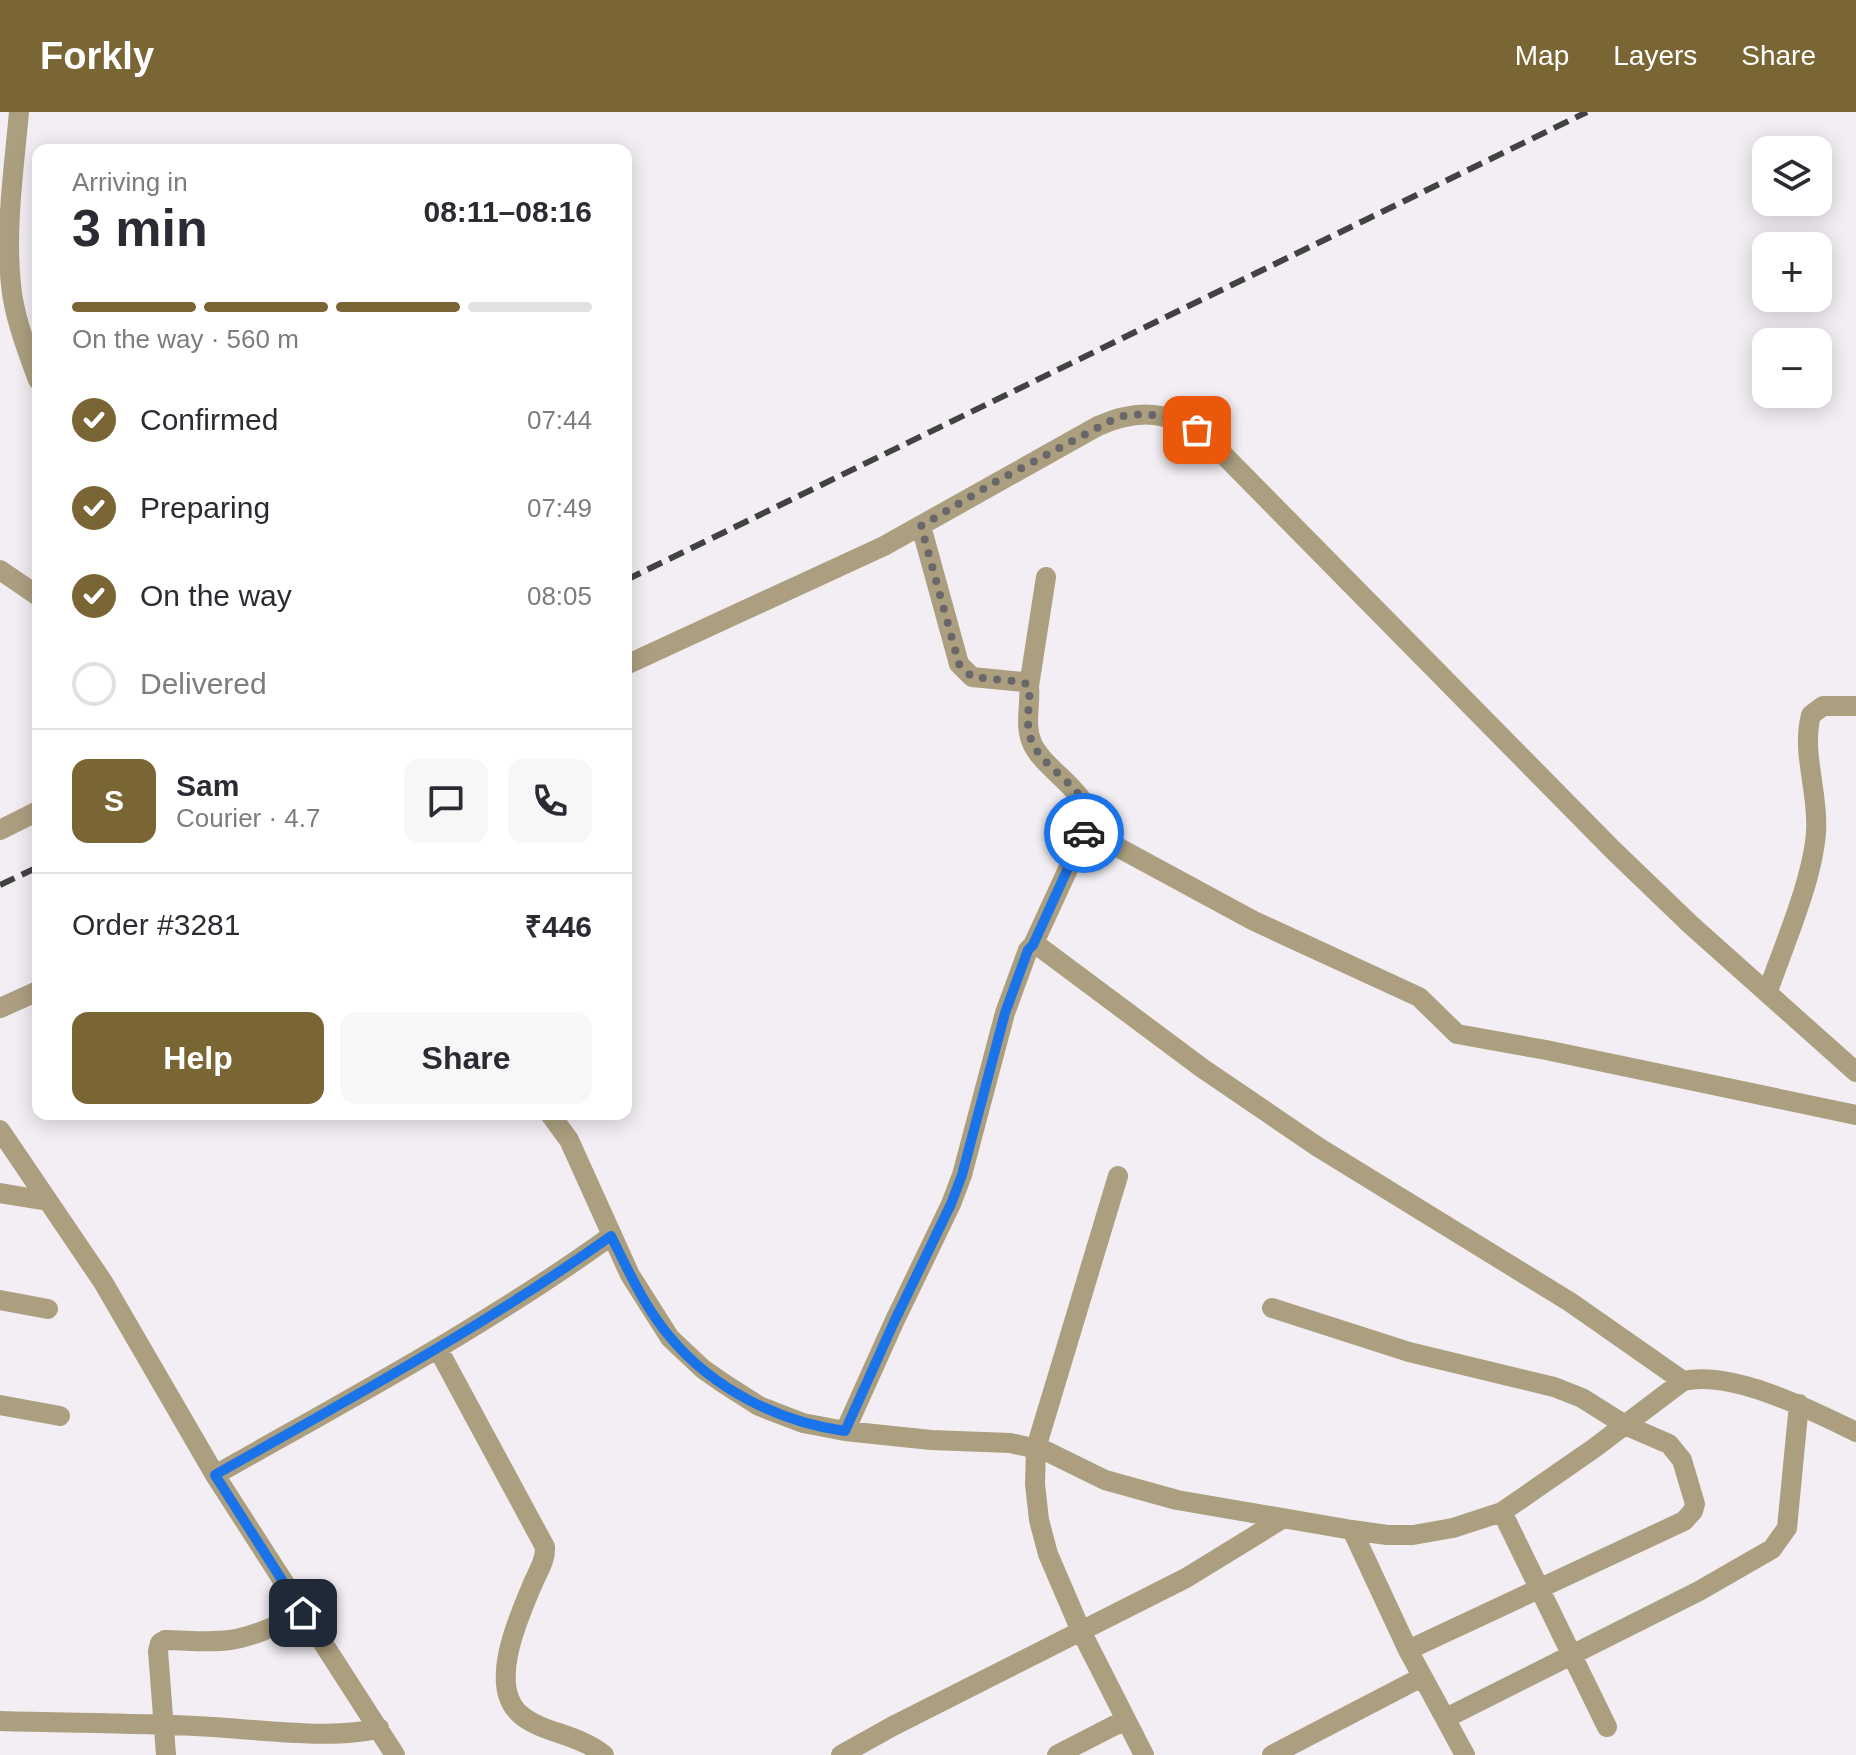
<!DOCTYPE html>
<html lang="en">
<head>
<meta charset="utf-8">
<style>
  body { margin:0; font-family:Helvetica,sans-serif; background:#f7f7f7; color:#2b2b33; height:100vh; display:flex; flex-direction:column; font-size:30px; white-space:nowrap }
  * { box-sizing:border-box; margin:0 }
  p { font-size:26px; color:#7c7c81 }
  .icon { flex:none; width:44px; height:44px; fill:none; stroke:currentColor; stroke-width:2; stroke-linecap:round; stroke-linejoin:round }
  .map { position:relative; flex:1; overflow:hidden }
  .panel { position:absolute; left:32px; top:32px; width:600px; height:976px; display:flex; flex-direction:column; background:#fff; border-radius:16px; box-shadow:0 4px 20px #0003 }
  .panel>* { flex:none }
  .tools { position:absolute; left:1752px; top:24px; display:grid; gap:16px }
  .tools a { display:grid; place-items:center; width:80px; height:80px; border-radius:16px; background:#fff; box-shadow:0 4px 20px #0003; font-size:40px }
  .pin { position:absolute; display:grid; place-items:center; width:68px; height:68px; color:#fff; margin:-34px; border-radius:16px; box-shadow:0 4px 12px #0006 }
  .courier { position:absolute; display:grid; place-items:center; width:80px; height:80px; margin:-40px; border:6px solid #1a73e8; border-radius:50%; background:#fff; color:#222; box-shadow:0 2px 10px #0007 }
  .head em { font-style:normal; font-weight:800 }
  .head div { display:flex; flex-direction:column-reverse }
  .head { display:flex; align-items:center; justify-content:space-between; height:136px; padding:0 40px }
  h1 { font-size:52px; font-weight:800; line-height:60px }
  .bar { display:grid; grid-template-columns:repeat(4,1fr); gap:12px 8px; align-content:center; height:96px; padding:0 40px }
  .bar i { height:10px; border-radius:6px; background:#e1e1e2 }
  .bar .current { background:#796634 }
  .bar p { grid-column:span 4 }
  .line { display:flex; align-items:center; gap:20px; padding:0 40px; border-top:2px solid #e1e1e2 }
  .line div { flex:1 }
  .round { display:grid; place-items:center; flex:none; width:84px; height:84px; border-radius:16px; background:#f7f7f7 }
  ol { padding:0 40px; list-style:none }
  li { display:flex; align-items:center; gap:24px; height:88px }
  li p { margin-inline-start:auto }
  li .icon { padding:8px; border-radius:50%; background:#796634; color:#fff; stroke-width:4 }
  li:last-child { color:#7c7c81 }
  li i { width:44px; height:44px; border:4px solid #e1e1e2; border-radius:50% }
  .button { display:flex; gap:16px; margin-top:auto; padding:16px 40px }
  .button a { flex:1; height:92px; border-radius:16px; background:#796634; color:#fff; font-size:32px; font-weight:800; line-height:92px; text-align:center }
  .button a+a { background:#f7f7f7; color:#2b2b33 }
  header { display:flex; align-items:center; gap:48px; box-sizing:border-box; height:112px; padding:0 40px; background:#796634; color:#fff }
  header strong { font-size:38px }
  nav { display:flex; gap:44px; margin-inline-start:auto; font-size:28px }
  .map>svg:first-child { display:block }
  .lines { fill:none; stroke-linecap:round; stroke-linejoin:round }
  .minor { stroke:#ab9f7f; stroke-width:20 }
  .rail { stroke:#434243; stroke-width:6; stroke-dasharray:16 8; stroke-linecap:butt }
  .done { stroke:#6a676a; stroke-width:8; stroke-dasharray:0 14.4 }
  .route { stroke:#1a73e8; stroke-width:10 }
</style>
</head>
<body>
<header>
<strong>Forkly</strong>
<nav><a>Map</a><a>Layers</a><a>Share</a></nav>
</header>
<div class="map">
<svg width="1856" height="1643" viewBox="0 0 1856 1643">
  <rect width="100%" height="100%" fill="#f2eef3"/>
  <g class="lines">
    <path class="minor" d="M19 0C14 56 5 116 11 173 14 205 27 238 38 268
      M921 414 959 552 972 565 1023 570 1029 574C1031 593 1024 612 1032 631 1045 661 1099 683 1086 718L1033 833
      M0 458 38 484
      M626 553 884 434 1098 314C1139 296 1169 299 1206 325L1613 738 1691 813 1856 960
      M1029 574 1046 465
      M0 718 38 699
      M1086 718 1254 809 1419 885 1457 922 1546 938 1856 1003
      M1768 879C1784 833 1813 767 1816 720 1819 680 1801 642 1811 603L1823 594H1856
      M0 896 38 879
      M550 1002 569 1028 630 1163 670 1226 703 1257 723 1271 759 1294 803 1311 845 1319 931 1328 1010 1331 1046 1339 1105 1368 1177 1388 1352 1418 1387 1423H1413L1453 1416 1502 1400 1593 1337 1683 1269C1733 1258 1811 1298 1856 1320
      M0 1018 103 1170 215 1363 395 1643
      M1118 1064 1036 1336 1035 1372 1039 1408 1048 1442 1081 1519 1144 1643
      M0 1081 48 1089
      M0 1188 48 1197
      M1272 1196 1409 1240 1554 1275 1582 1286 1625 1313 1669 1332 1682 1348 1695 1392 1693 1399 1684 1409 1408 1538
      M438 1237 545 1435C546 1447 539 1458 534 1469 520 1502 486 1574 521 1603 542 1621 579 1622 604 1643
      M0 1293 60 1304
      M845 1319 895 1208 951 1092 962 1063 1005 901 1028 838 1033 833 1041 836 1202 956 1318 1035 1570 1190 1683 1269
      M215 1363C349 1287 486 1214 611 1124
      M1502 1400 1607 1615
      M1352 1418 1408 1538 1465 1643
      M1446 1606 1699 1479 1772 1437 1787 1416 1799 1292
      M0 1609C65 1611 131 1611 196 1614 247 1616 332 1629 379 1616
      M166 1643 158 1539 160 1531 165 1528C186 1528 209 1531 230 1528 256 1524 279 1512 303 1501
      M841 1643 893 1614 1186 1466 1282 1407
      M1057 1643 1125 1608
      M1272 1643 1422 1565"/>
    <path class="rail" d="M626 468 1587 0
      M0 773 38 755"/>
  </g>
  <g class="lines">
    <path class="done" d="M1084 721C1103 682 1045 662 1032 630 1024 612 1031 593 1029 574L1023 570 972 565 959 552 921 414 997 369 1118 305C1147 299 1171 304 1197 318"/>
    <path class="route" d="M303 1501 215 1363C349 1287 485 1214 611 1124 628 1158 645 1196 670 1225 713 1277 779 1310 845 1319L895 1208 951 1092 962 1063 1005 901 1028 838 1033 833 1084 721"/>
  </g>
</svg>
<div class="tools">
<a><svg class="icon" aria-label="layers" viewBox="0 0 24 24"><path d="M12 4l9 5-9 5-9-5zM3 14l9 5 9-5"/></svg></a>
<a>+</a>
<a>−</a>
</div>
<div class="pin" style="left:1197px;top:318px;background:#ea580c"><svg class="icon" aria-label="bag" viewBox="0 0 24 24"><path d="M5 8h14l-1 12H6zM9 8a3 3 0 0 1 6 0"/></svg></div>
<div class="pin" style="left:303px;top:1501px;background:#1f2937"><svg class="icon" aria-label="home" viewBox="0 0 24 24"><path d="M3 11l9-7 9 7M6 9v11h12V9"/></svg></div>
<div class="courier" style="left:1084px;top:721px"><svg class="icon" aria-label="car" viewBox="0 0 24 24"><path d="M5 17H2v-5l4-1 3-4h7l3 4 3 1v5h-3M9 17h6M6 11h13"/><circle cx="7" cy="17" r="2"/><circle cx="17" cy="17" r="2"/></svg></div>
<section class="panel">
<div class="head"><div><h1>3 min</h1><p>Arriving in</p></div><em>08:11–08:16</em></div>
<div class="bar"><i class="current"></i><i class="current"></i><i class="current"></i><i></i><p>On the way · 560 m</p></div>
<ol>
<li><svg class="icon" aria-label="check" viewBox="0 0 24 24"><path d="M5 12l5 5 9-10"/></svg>Confirmed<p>07:44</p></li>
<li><svg class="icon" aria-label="check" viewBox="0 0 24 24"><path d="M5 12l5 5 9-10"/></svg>Preparing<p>07:49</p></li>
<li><svg class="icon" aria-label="check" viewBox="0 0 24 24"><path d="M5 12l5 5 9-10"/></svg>On the way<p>08:05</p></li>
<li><i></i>Delivered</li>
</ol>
<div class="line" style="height:144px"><b class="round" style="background:#796634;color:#fff">S</b><div><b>Sam</b><p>Courier · 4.7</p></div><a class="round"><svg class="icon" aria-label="chat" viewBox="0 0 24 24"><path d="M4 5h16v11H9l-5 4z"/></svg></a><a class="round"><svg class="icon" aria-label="phone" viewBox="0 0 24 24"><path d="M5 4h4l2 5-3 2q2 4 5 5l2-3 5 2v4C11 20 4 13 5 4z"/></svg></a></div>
<div class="line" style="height:104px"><div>Order #3281</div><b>₹446</b></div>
<div class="button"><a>Help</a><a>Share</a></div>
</section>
</div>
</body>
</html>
